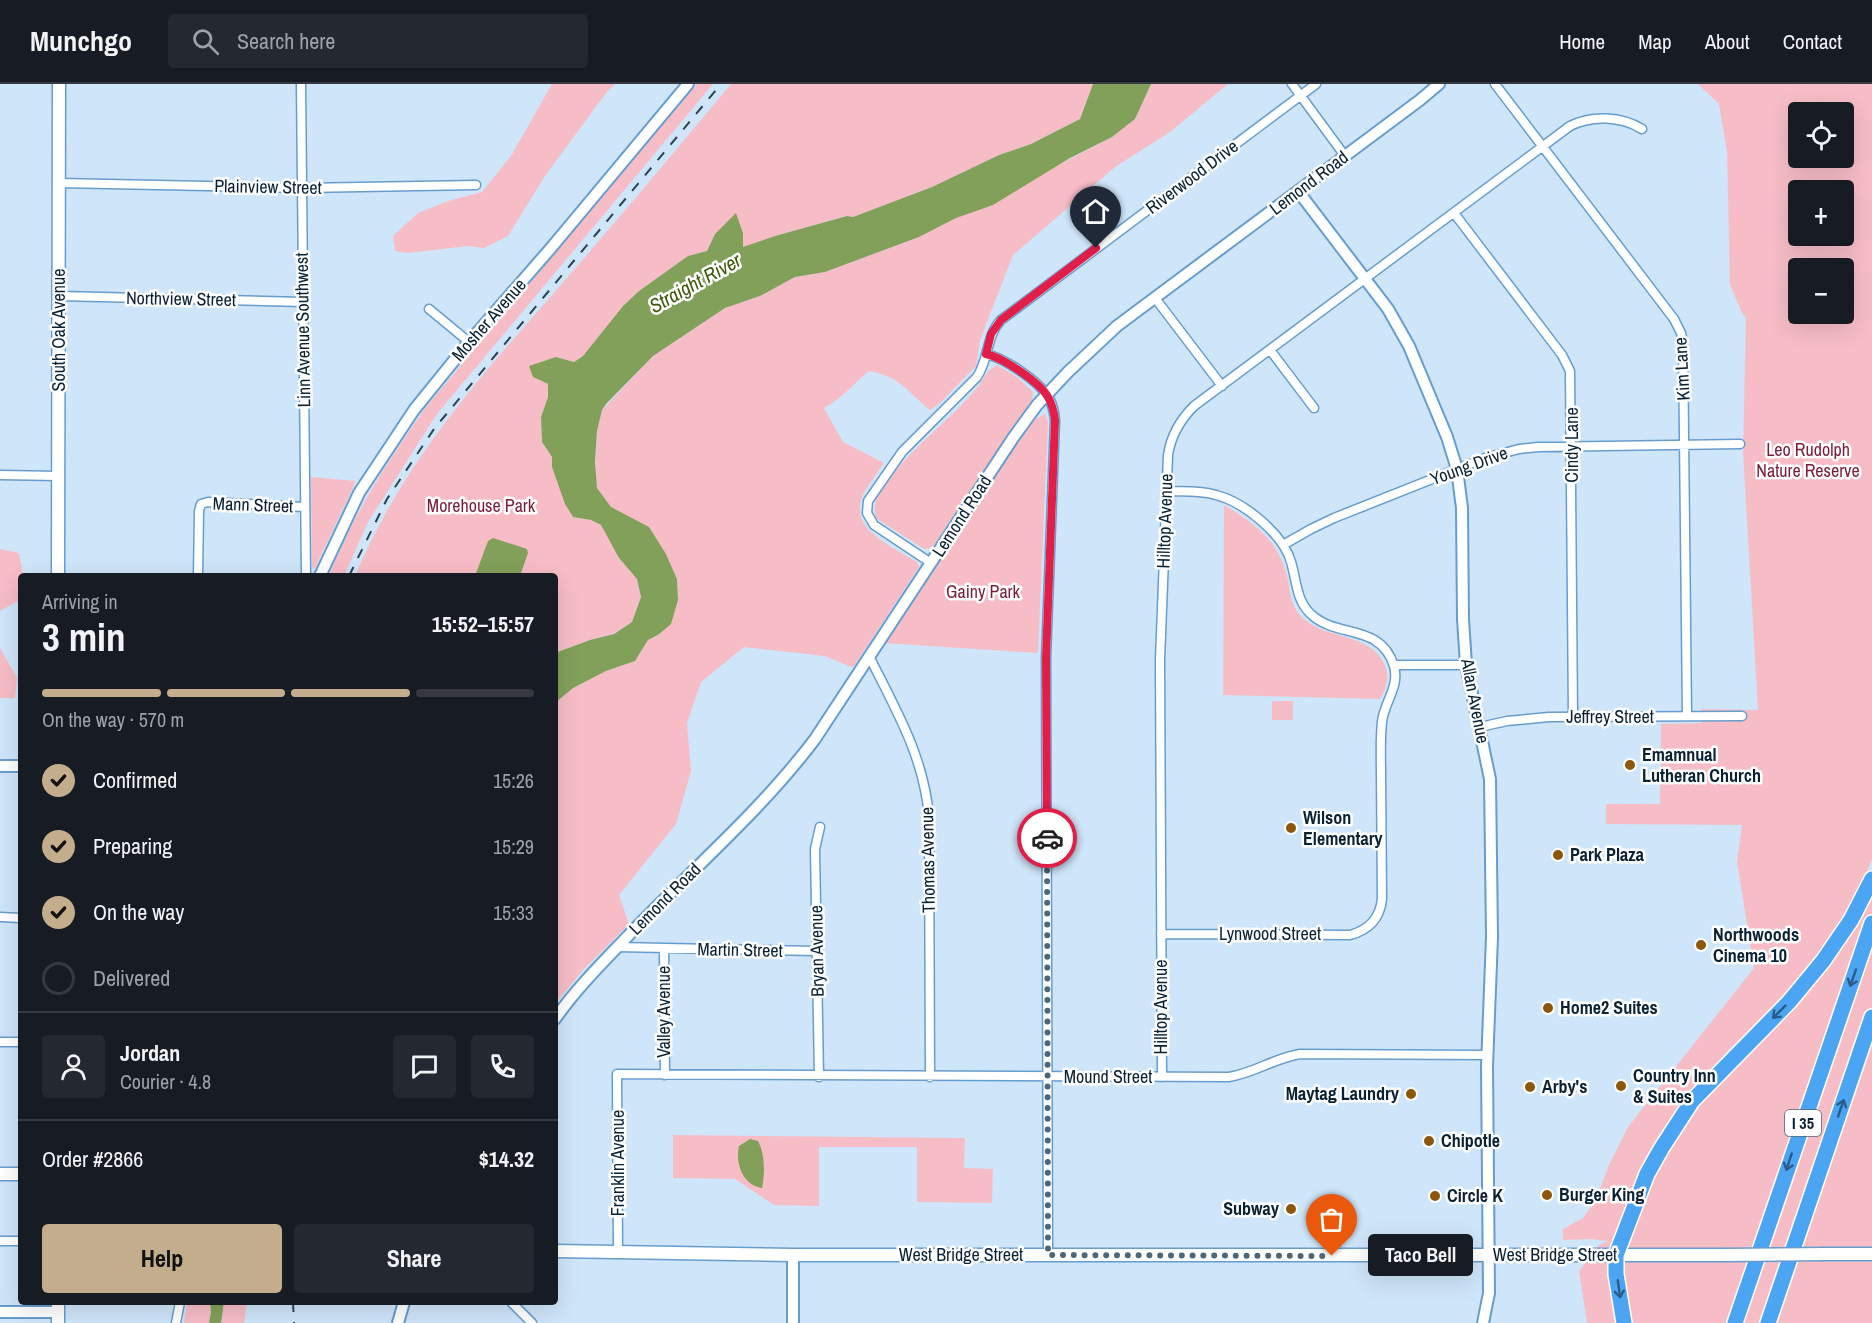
<!DOCTYPE html>
<html lang="en">
<head>
<meta charset="utf-8">
<style>
  body { margin:0; font-family:"Archivo Narrow",sans-serif; background:#242831; color:#f1f3f6; height:100vh; display:flex; flex-direction:column; font-size:22px; white-space:nowrap }
  * { box-sizing:border-box; margin:0 }
  p { font-size:20px; color:#9ea1a6 }
  .icon { flex:none; width:33px; height:33px; fill:none; stroke:currentColor; stroke-width:2; stroke-linecap:round; stroke-linejoin:round }
  .map { position:relative; flex:1; overflow:hidden }
  .sheet { position:absolute; left:18px; top:489px; width:540px; height:732px; display:flex; flex-direction:column; background:#171b24; border-radius:6px; box-shadow:0 6px 24px #0002 }
  .sheet>* { flex:none }
  .buttons { position:absolute; left:1788px; top:18px; display:grid; gap:12px }
  .buttons a { display:grid; place-items:center; width:66px; height:66px; border-radius:6px; background:#171b24; box-shadow:0 6px 24px #0002; font-size:30px }
  .pin { position:absolute; display:grid; place-items:center; width:51px; height:51px; color:#fff; margin:-62px -26px; border-radius:50% 50% 50% 0; rotate:-45deg; box-shadow:0 0 6px #0007 }
  .pin .icon { rotate:45deg }
  .courier { position:absolute; display:grid; place-items:center; width:60px; height:60px; margin:-30px; border:4px solid #e11d48; border-radius:50%; background:#fff; color:#222; box-shadow:0 2px 8px #0007 }
  .bubble { position:absolute; height:42px; border-radius:6px; background:#171b24; box-shadow:0 6px 24px #0002; font-size:20px; font-weight:700; line-height:42px; text-align:center }
  .overview em { font-style:normal; font-weight:700 }
  .overview div { display:flex; flex-direction:column-reverse }
  .overview { display:flex; align-items:center; justify-content:space-between; height:102px; padding:0 24px }
  h1 { font-size:39px; font-weight:700; line-height:45px }
  .bar { display:grid; grid-template-columns:repeat(4,1fr); gap:9px 6px; align-content:center; height:72px; padding:0 24px }
  .bar i { height:8px; border-radius:4px; background:#363941 }
  .bar .active { background:#c4ad8c }
  .bar p { grid-column:span 4 }
  .line { display:flex; align-items:center; gap:15px; padding:0 24px; border-top:2px solid #363941 }
  .line div { flex:1 }
  .round { display:grid; place-items:center; flex:none; width:63px; height:63px; border-radius:6px; background:#242831 }
  ol { padding:0 24px; list-style:none }
  li { display:flex; align-items:center; gap:18px; height:66px }
  li p { margin-inline-start:auto }
  li .icon { padding:6px; border-radius:50%; background:#c4ad8c; color:#111; stroke-width:4 }
  li:last-child { color:#9ea1a6 }
  li i { width:33px; height:33px; border:3px solid #363941; border-radius:50% }
  .primary-button { display:flex; gap:12px; margin-top:auto; padding:12px 24px }
  .primary-button a { flex:1; height:69px; border-radius:6px; background:#c4ad8c; color:#111; font-size:24px; font-weight:700; line-height:69px; text-align:center }
  .primary-button a+a { background:#242831; color:#f1f3f6 }
  header { display:flex; align-items:center; gap:36px; box-sizing:border-box; height:84px; padding:0 30px; background:#171b24; border-bottom:2px solid #363941 }
  header strong { font-size:28px }
  nav { display:flex; gap:33px; margin-inline-start:auto; font-size:21px }
  .search { width:420px; height:54px; background:#242831; display:flex; align-items:center; gap:15px; box-sizing:border-box; padding:0 21px; border-radius:6px; color:#9ea1a6; font-size:22px }
  .map>svg:first-child { display:block }
  .green { fill:#f7bdc7; fill-rule:evenodd }
  .water { fill:#83a05a }
  .lines { fill:none; stroke-linecap:round; stroke-linejoin:round }
  .minor-casing { stroke:#679dce; stroke-width:11 }
  .tertiary-casing { stroke:#679dce; stroke-width:14 }
  .secondary-casing { stroke:#679dce; stroke-width:15 }
  .motorway-casing { stroke:#fff; stroke-width:18 }
  .minor { stroke:#fff; stroke-width:8 }
  .tertiary { stroke:#fff; stroke-width:10 }
  .secondary { stroke:#fff; stroke-width:12 }
  .motorway { stroke:#4ca5f3; stroke-width:15 }
  .rail { stroke:#2b4255; stroke-width:2; stroke-dasharray:10 10; stroke-linecap:butt }
  .secondary-bridge-casing { stroke:#679dce; stroke-width:15; stroke-linecap:butt }
  .secondary-bridge { stroke:#fff; stroke-width:12 }
  .oneway { stroke:#285c8a }
  .done { stroke:#4f6679; stroke-width:6; stroke-dasharray:0 10.8 }
  .route { stroke:#e11d48; stroke-width:8 }
  .poi-dot { fill:#8d570a; stroke:#fff; stroke-width:2 }
  .labels { text-anchor:middle; stroke-width:5; stroke-linejoin:round; paint-order:stroke }
  .shield { fill:#fff; stroke:#546471; stroke-width:1.5 }
  .shield-label { font-size:16px; font-weight:bold; fill:#0a2134 }
  .street-label { font-size:18px; fill:#0a2134; stroke:#fff }
  .park-label { font-size:18px; fill:#7b1b39; stroke:#fff }
  .poi-label { font-size:18px; font-weight:bold; fill:#0a2134; stroke:#fff; text-anchor:start }
  .water-label { font-size:20px; font-style:italic; fill:#3f590a; stroke:#fff }
</style>
</head>
<body>
<header>
<strong>Munchgo</strong>
<div class="search"><svg class="icon" aria-label="search" viewBox="0 0 24 24"><circle cx="10" cy="10" r="6"/><path d="M15 15l6 6"/></svg>Search here</div>
<nav><a>Home</a><a>Map</a><a>About</a><a>Contact</a></nav>
</header>
<div class="map">
<svg width="1872" height="1239" viewBox="0 0 1872 1239">
  <rect width="100%" height="100%" fill="#cfe5fa"/>
  <path class="green" d="M552 0H615L606 9 545 92 508 152 484 164 468 162 408 169 395 167 393 152 418 129 448 117 482 108 511 72Z
    M697 0H713L437 330 368 438 344 492H329C354 429 387 378 426 323Z
    M731 0H1093L1080 35 1031 60 999 71 932 103 853 133 846 132 775 152 743 164V149L736 130 715 150 707 167 688 172 639 207 623 222 583 272 574 278 556 273 533 293 548 300V313L541 333 542 358 552 373V383L573 433 591 436 601 440 619 474 637 495 641 513 632 538 613 550 590 556 555 569V492H355C400 385 470 304 546 218 609 146 670 73 731 0Z
    M1151 0H1228L1170 48 1115 83 1013 171 980 256 976 282 938 321 930 326C905 306 903 294 869 287 853 300 842 315 824 324L843 358 884 379C878 388 871 397 865 407 844 444 891 461 917 478L919 483 854 582 851 583 825 572 744 563 701 598 687 639 691 687 676 740 619 811 629 840 584 885 555 920V619L573 604 606 587 635 577 648 556 659 551 678 516 677 495 666 470 623 431 611 423 597 404 595 395 597 347 602 326 653 272 725 224 760 212 795 193 825 188 919 153 1112 53 1135 35Z
    M1698 0H1872V776C1840 851 1786 915 1725 969L1750 957 1789 918 1872 795V1239H1587L1579 1187 1599 1161 1608 1157 1590 1155 1563 1156V1145L1583 1134 1596 1116 1609 1081 1628 1043 1754 884 1737 778 1742 741 1606 740V720H1660L1661 640 1702 639 1701 625 1758 626 1743 368 1746 233 1743 231 1730 201 1727 68 1719 20ZM1798 28H1844V74H1798ZM1798 106H1844V152H1798ZM1798 184H1844V230H1798Z
    M997 281 1017 293 1033 308 1032 318 932 464 924 465 876 434C874 426 874 419 878 411 903 370 944 342 976 305 983 297 986 286 997 281Z
    M1045 330 1048 338 1038 569 883 559 999 383 1034 336Z
    M311 393 356 397 315 484 312 483Z
    M1224 421C1255 440 1277 455 1287 491 1290 504 1290 519 1299 530 1322 558 1373 546 1386 584 1389 595 1386 606 1380 615L1223 611Z
    M0 465 19 469 23 492H21L18 517 0 527Z
    M0 564 17 594 15 614H0Z
    M1272 617H1293V636H1272Z
    M673 1051 965 1054 964 1084 993 1085 992 1119 917 1118V1063H819V1122L774 1121 735 1095 673 1094Z
    M187 1218H210L211 1228 209 1239H184Z
    M224 1218H247L244 1239H221Z"/>
  <path class="water" d="M1093 0H1151L1135 35 1112 53 1070 74 993 121 956 134 919 153 825 188 795 193 760 212 725 224 653 272 606 320 602 326 597 347 595 378 597 404 611 423 649 443 666 470 677 495 678 516 671 540 658 551 648 556 635 577 606 587 573 604 555 619V569L590 556 614 550 632 538 641 513 637 495 619 474 601 441 591 436 573 433 565 420 552 383V373L542 358 541 333 548 313V300L533 293 529 282 556 273 574 278 583 272 623 222 639 207 688 172 707 167 715 150 736 129 743 149V163L775 152 847 132 853 133 932 103 999 71 1031 60 1080 35Z
    M493 454 527 465 528 469 520 492H475L488 457Z
    M750 1055 758 1057C765 1069 765 1091 762 1104 743 1101 735 1080 739 1062Z
    M210 1218H224L221 1239H209L211 1228Z"/>
  <g class="lines">
    <g class="minor-casing">
      <path id="minor" d="M301 0 306 492
        M1292 0 1345 72
        M1495 0 1674 235 1681 249 1683 258 1687 632
        M59 99 302 104 476 101
        M1454 129 1562 271 1570 287 1573 633
        M59 212 303 218
        M1155 214 1222 302
        M429 225 469 258
        M1270 266 1314 324
        M986 270C1004 274 1039 297 1048 313 1053 320 1054 328 1055 336L1046 574 1048 1171
        M0 391 59 392
        M1283 461 1311 445 1334 434 1485 374 1519 365 1538 363 1740 360
        M931 479 874 441 867 429 868 417 902 368 977 293C989 275 986 252 1001 236L1316 0
        M198 492 199 427 201 420 208 418 304 423
        M869 572C896 626 924 673 929 733L930 993
        M1394 581H1466
        M1480 643 1507 637 1549 633 1742 632
        M0 833 21 834
        M1161 850 1350 851C1369 846 1380 834 1382 815 1382 774 1381 733 1381 692 1381 674 1380 655 1382 638 1384 618 1400 603 1394 582 1381 540 1339 554 1313 532 1296 518 1297 498 1291 478 1283 450 1244 418 1216 411 1200 406 1182 408 1166 407
        M617 863 817 867
        M664 865 665 991
        M0 958H21
        M819 993 815 765 820 743
        M1162 993 1160 576 1168 371C1171 351 1180 336 1194 322L1570 42C1592 31 1621 32 1642 45
        M0 1157H21
        M618 1168 617 990 1229 993C1254 989 1275 974 1300 970L1487 971
        M511 1218 532 1239
        M176 1239 180 1218"/>
    </g>
    <g class="tertiary-casing">
      <path id="tertiary" d="M1298 107 1388 225 1409 262 1447 353 1457 385 1462 424 1463 535 1466 581 1490 695 1492 853 1487 982 1489 1209 1483 1239
        M320 492 359 409 414 326 469 258 551 164 688 0
        M0 682H21
        M555 935C576 905 602 879 627 853 690 787 760 728 815 655L1013 354 1037 321 1068 288 1117 242 1420 16 1439 0
        M0 1228H58
        M398 1239 404 1218
        M793 1239V1171"/>
    </g>
    <g class="secondary-casing">
      <path id="secondary" d="M58 492 59 0
        M0 1090H21
        M555 1167 793 1171H1724
        M1824 1170H1872
        M58 1239V1218"/>
    </g>
    <g class="motorway-casing">
      <path id="motorway" d="M1624 1239 1616 1190V1171L1647 1090 1661 1065 1692 1017 1789 918 1823 877 1851 836 1872 795
        M1735 1239 1872 839
        M1768 1239 1872 933"/>
    </g>
    <use href="#minor" class="minor"/>
    <use href="#tertiary" class="tertiary"/>
    <use href="#secondary" class="secondary"/>
    <use href="#motorway" class="motorway"/>
    <path class="rail" d="M349 492 387 415 434 345 721 0
      M293 1218 294 1239"/>
    <g class="secondary-bridge-casing">
      <path id="secondary-bridge" d="M1724 1171 1824 1170"/>
    </g>
    <use href="#secondary-bridge" class="secondary-bridge"/>
  </g>
  <defs><path id="oneway-shaft" d="M-6 0H5M1.5-3L5.5 0L1.5 3" fill="none" stroke-width="1.6" stroke-linecap="round" stroke-linejoin="round" transform="scale(1.5)"/></defs>
  <g class="oneway">
    <use href="#oneway-shaft" transform="translate(1853 894) rotate(109)"/>
    <use href="#oneway-shaft" transform="translate(1779 928) rotate(135)"/>
    <use href="#oneway-shaft" transform="translate(1841 1024) rotate(-71)"/>
    <use href="#oneway-shaft" transform="translate(1789 1078) rotate(108)"/>
    <use href="#oneway-shaft" transform="translate(1619 1205) rotate(82)"/>
  </g>
  <g class="lines">
    <path class="done" d="M1047 754 1048 1171 1332 1172"/>
    <path class="route" d="M1047 754 1046 574 1055 336C1054 328 1052 320 1048 313 1039 298 1004 274 986 270L991 250 1001 236 1096 164"/>
  </g>
  <g class="poi-dot">
    <circle cx="1630" cy="681" r="6"/>
    <circle cx="1291" cy="744" r="6"/>
    <circle cx="1558" cy="771" r="6"/>
    <circle cx="1701" cy="861" r="6"/>
    <circle cx="1548" cy="924" r="6"/>
    <circle cx="1621" cy="1002" r="6"/>
    <circle cx="1530" cy="1003" r="6"/>
    <circle cx="1411" cy="1010" r="6"/>
    <circle cx="1429" cy="1057" r="6"/>
    <circle cx="1547" cy="1111" r="6"/>
    <circle cx="1435" cy="1112" r="6"/>
    <circle cx="1291" cy="1125" r="6"/>
  </g>
  <g class="labels">
    <rect class="shield" x="1785" y="1026" width="36" height="26" rx="4.5"/>
    <g class="shield-label">
      <text x="1803" y="1045">I 35</text>
    </g>
    <g class="street-label">
      <text transform="translate(1192 93) rotate(-37)" y="6">Riverwood Drive</text>
      <text transform="translate(1309 99) rotate(-37)" y="6">Lemond Road</text>
      <text transform="translate(268 103) rotate(1)" y="6">Plainview Street</text>
      <text transform="translate(181 215) rotate(1)" y="6">Northview Street</text>
      <text transform="translate(489 236) rotate(-49)" y="6">Mosher Avenue</text>
      <text transform="translate(59 246) rotate(-90)" y="6">South Oak Avenue</text>
      <text transform="translate(303 246) rotate(-91)" y="6">Linn Avenue Southwest</text>
      <text transform="translate(1682 285) rotate(-93)" y="6">Kim Lane</text>
      <text transform="translate(1572 361) rotate(-90)" y="6">Cindy Lane</text>
      <text transform="translate(1469 382) rotate(-20)" y="6">Young Drive</text>
      <text transform="translate(253 421) rotate(2)" y="6">Mann Street</text>
      <text transform="translate(962 432) rotate(-57)" y="6">Lemond Road</text>
      <text transform="translate(1165 437) rotate(-88)" y="6">Hilltop Avenue</text>
      <text transform="translate(1475 617) rotate(79)" y="6">Allan Avenue</text>
      <text x="1610" y="639">Jeffrey Street</text>
      <text transform="translate(928 776) rotate(-91)" y="6">Thomas Avenue</text>
      <text transform="translate(665 815) rotate(-45)" y="6">Lemond Road</text>
      <text x="1270" y="856">Lynwood Street</text>
      <text transform="translate(740 866) rotate(1)" y="6">Martin Street</text>
      <text transform="translate(817 867) rotate(-91)" y="6">Bryan Avenue</text>
      <text transform="translate(1161 923) rotate(-90)" y="6">Hilltop Avenue</text>
      <text transform="translate(664 928) rotate(-90)" y="6">Valley Avenue</text>
      <text x="1108" y="999">Mound Street</text>
      <text transform="translate(618 1079) rotate(-90)" y="6">Franklin Avenue</text>
      <text x="961" y="1177">West Bridge Street</text>
      <text x="1555" y="1177">West Bridge Street</text>
    </g>
    <g class="park-label">
      <text x="1808" y="372">Leo Rudolph<tspan x="1808" dy="21">Nature Reserve</tspan></text>
      <text x="481" y="428">Morehouse Park</text>
      <text x="983" y="514">Gainy Park</text>
    </g>
    <g class="poi-label">
      <text x="1642" y="677">Emamnual<tspan x="1642" dy="21">Lutheran Church</tspan></text>
      <text x="1303" y="740">Wilson<tspan x="1303" dy="21">Elementary</tspan></text>
      <text x="1570" y="777">Park Plaza</text>
      <text x="1713" y="857">Northwoods<tspan x="1713" dy="21">Cinema 10</tspan></text>
      <text x="1560" y="930">Home2 Suites</text>
      <text x="1633" y="998">Country Inn<tspan x="1633" dy="21">&amp; Suites</tspan></text>
      <text x="1542" y="1009">Arby's</text>
      <text x="1399" y="1016" text-anchor="end">Maytag Laundry</text>
      <text x="1441" y="1063">Chipotle</text>
      <text x="1559" y="1117">Burger King</text>
      <text x="1447" y="1118">Circle K</text>
      <text x="1279" y="1131" text-anchor="end">Subway</text>
    </g>
    <g class="water-label">
      <text transform="translate(695 199) rotate(-29)" y="7">Straight River</text>
    </g>
  </g>
</svg>
<div class="buttons">
<a><svg class="icon" aria-label="locate" viewBox="0 0 24 24"><circle cx="12" cy="12" r="6"/><path d="M12 2v4M12 18v4M2 12h4M18 12h4"/></svg></a>
<a>+</a>
<a>−</a>
</div>
<div class="pin" style="left:1332px;top:1172px;background:#ea580c"><svg class="icon" aria-label="bag" viewBox="0 0 24 24"><path d="M5 8h14l-1 12H6zM9 8a3 3 0 0 1 6 0"/></svg></div>
<div class="pin" style="left:1096px;top:164px;background:#1f2937"><svg class="icon" aria-label="home" viewBox="0 0 24 24"><path d="M3 11l9-7 9 7M6 9v11h12V9"/></svg></div>
<div class="courier" style="left:1047px;top:754px"><svg class="icon" aria-label="car" viewBox="0 0 24 24"><path d="M5 17H2v-5l4-1 3-4h7l3 4 3 1v5h-3M9 17h6M6 11h13"/><circle cx="7" cy="17" r="2"/><circle cx="17" cy="17" r="2"/></svg></div>
<div class="bubble" style="left:1368px;top:1150px;width:105px">Taco Bell</div>
<section class="sheet">
<div class="overview"><div><h1>3 min</h1><p>Arriving in</p></div><em>15:52–15:57</em></div>
<div class="bar"><i class="active"></i><i class="active"></i><i class="active"></i><i></i><p>On the way · 570 m</p></div>
<ol>
<li><svg class="icon" aria-label="check" viewBox="0 0 24 24"><path d="M5 12l5 5 9-10"/></svg>Confirmed<p>15:26</p></li>
<li><svg class="icon" aria-label="check" viewBox="0 0 24 24"><path d="M5 12l5 5 9-10"/></svg>Preparing<p>15:29</p></li>
<li><svg class="icon" aria-label="check" viewBox="0 0 24 24"><path d="M5 12l5 5 9-10"/></svg>On the way<p>15:33</p></li>
<li><i></i>Delivered</li>
</ol>
<div class="line" style="height:108px"><a class="round"><svg class="icon" aria-label="person" viewBox="0 0 24 24"><circle cx="12" cy="8" r="4"/><path d="M4 21q1-7 8-7t8 7"/></svg></a><div><b>Jordan</b><p>Courier · 4.8</p></div><a class="round"><svg class="icon" aria-label="chat" viewBox="0 0 24 24"><path d="M4 5h16v11H9l-5 4z"/></svg></a><a class="round"><svg class="icon" aria-label="phone" viewBox="0 0 24 24"><path d="M5 4h4l2 5-3 2q2 4 5 5l2-3 5 2v4C11 20 4 13 5 4z"/></svg></a></div>
<div class="line" style="height:78px"><div>Order #2866</div><b>$14.32</b></div>
<div class="primary-button"><a>Help</a><a>Share</a></div>
</section>
</div>
</body>
</html>
